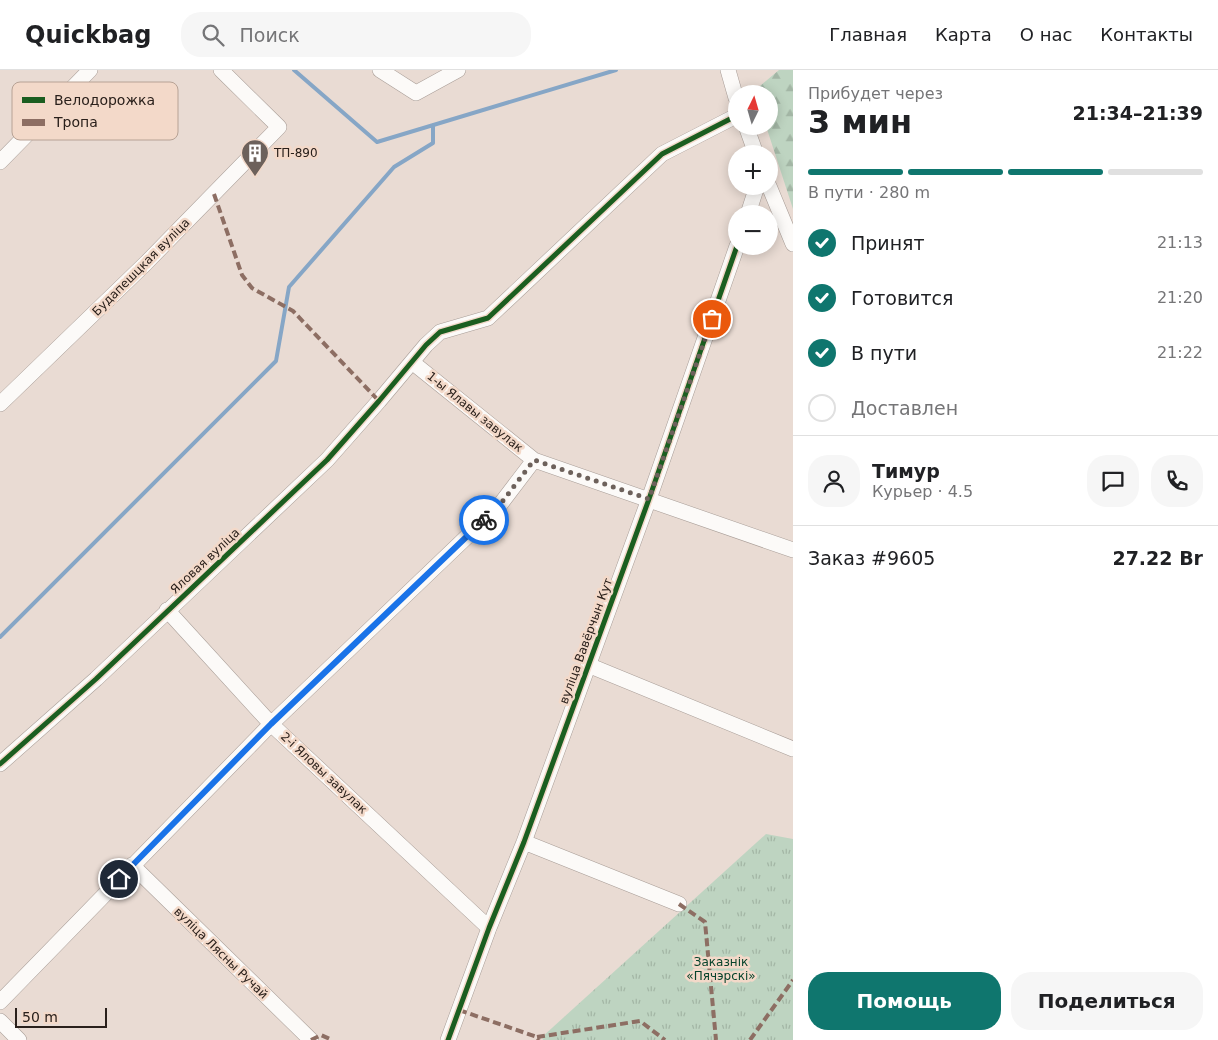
<!DOCTYPE html>
<html lang="ru">
<head>
<meta charset="utf-8">
<style>
  body { margin:0; font-family:"DejaVu Sans",sans-serif; background:#f6f6f6; color:#202124; height:100vh; display:flex; flex-direction:column; font-size:19px; white-space:nowrap }
  * { box-sizing:border-box; margin:0 }
  p { font-size:16px; color:#757577 }
  .icon { flex:none; width:28px; height:28px; fill:none; stroke:currentColor; stroke-width:2; stroke-linecap:round; stroke-linejoin:round }
  .map { position:relative; flex:1; overflow:hidden }
  .panel { display:flex; flex-direction:column; background:#fff; width:425px }
  .panel>* { flex:none }
  .needle { width:32px; rotate:5deg }
  .tools { position:absolute; left:728px; top:15px; display:grid; gap:10px }
  .tools a { display:grid; place-items:center; width:50px; height:50px; border-radius:50%; background:#fff; box-shadow:0 2px 12px #0003; font-size:25px }
  .scale { position:absolute; left:15px; bottom:12px; width:92px; box-sizing:border-box; padding-left:5px; border:2px solid #2a201b; border-top:0; font-size:14px; line-height:18px; white-space:nowrap; color:#2a201b; -webkit-text-stroke:4px #f3d9c9; paint-order:stroke }
  .pin { position:absolute; display:grid; place-items:center; width:42px; height:42px; color:#fff; margin:-21px; border:2px solid #fff; border-radius:50%; box-shadow:0 1px 5px #0007 }
  .courier { position:absolute; display:grid; place-items:center; width:50px; height:50px; margin:-25px; border:4px solid #1a73e8; border-radius:50%; background:#fff; color:#222; box-shadow:0 1px 6px #0007 }
  .headline em { font-style:normal; font-weight:700 }
  .headline div { display:flex; flex-direction:column-reverse }
  .headline { display:flex; align-items:center; justify-content:space-between; height:85px; padding:0 15px }
  h1 { font-size:32px; font-weight:700; line-height:38px }
  .bar { display:grid; grid-template-columns:repeat(4,1fr); gap:8px 5px; align-content:center; height:60px; padding:0 15px }
  .bar i { height:6px; border-radius:4px; background:#e0e0e0 }
  .bar .selected { background:#0f766e }
  .bar p { grid-column:span 4 }
  .line { display:flex; align-items:center; gap:12px; padding:0 15px; border-top:1px solid #e0e0e0 }
  .line div { flex:1 }
  .round { display:grid; place-items:center; flex:none; width:52px; height:52px; border-radius:20px; background:#f6f6f6 }
  ol { padding:0 15px; list-style:none }
  li { display:flex; align-items:center; gap:15px; height:55px }
  li p { margin-inline-start:auto }
  li .icon { padding:5px; border-radius:50%; background:#0f766e; color:#fff; stroke-width:4 }
  li:last-child { color:#757577 }
  li i { width:28px; height:28px; border:2px solid #e0e0e0; border-radius:50% }
  .button { display:flex; gap:10px; margin-top:auto; padding:10px 15px }
  .button a { flex:1; height:58px; border-radius:20px; background:#0f766e; color:#fff; font-size:20px; font-weight:700; line-height:58px; text-align:center }
  .button a+a { background:#f6f6f6; color:#202124 }
  header { display:flex; align-items:center; gap:30px; box-sizing:border-box; height:70px; padding:0 25px; background:#fff; border-bottom:1px solid #e0e0e0 }
  header strong { font-size:24px }
  nav { display:flex; gap:28px; margin-inline-start:auto; font-size:18px }
  .search { width:350px; height:45px; background:#f6f6f6; display:flex; align-items:center; gap:12px; box-sizing:border-box; padding:0 18px; border-radius:20px; color:#757577; font-size:19px }
  main { display:flex; flex:1; min-height:0 }
  .map>svg:first-child { display:block }
  .forest { fill:url(#forest-firs) }
  .park { fill:url(#park-tufts) }
  .lines { fill:none; stroke-linecap:round; stroke-linejoin:round }
  .stream { stroke:#86a6c6; stroke-width:4 }
  .minor-casing { stroke:#a89d97; stroke-width:16 }
  .minor { stroke:#fcfaf8; stroke-width:15 }
  .quiet { stroke:#8d6e63; stroke-width:4; stroke-dasharray:8 4; stroke-linecap:butt }
  .cycleway-casing { stroke:#f3d9c9; stroke-width:8 }
  .cycleway { stroke:#1b5e20; stroke-width:5 }
  .done { stroke:#6d615b; stroke-width:5; stroke-dasharray:0 9 }
  .route { stroke:#1a73e8; stroke-width:6 }
  .labels { text-anchor:middle; stroke-width:5; stroke-linejoin:round; paint-order:stroke }
  .poi-label { font-size:12px; fill:#2a201b; stroke:#f3d9c9; text-anchor:start }
  .street-label { font-size:12px; fill:#2a201b; stroke:#f3d9c9 }
  .park-label { font-size:12px; fill:#06432b; stroke:#f3d9c9 }
  .key { fill:#f3d9c9; stroke:#b7a295; stroke-width:1 }
  .key-label { font-size:14px; fill:#2a201b }
</style>
</head>
<body>
<header>
<strong>Quickbag</strong>
<div class="search"><svg class="icon" aria-label="search" viewBox="0 0 24 24"><circle cx="10" cy="10" r="6"/><path d="M15 15l6 6"/></svg>Поиск</div>
<nav><a>Главная</a><a>Карта</a><a>О нас</a><a>Контакты</a></nav>
</header>
<main>
<div class="map">
<svg width="793" height="970" viewBox="0 0 793 970">
  <defs>
    <pattern id="forest-firs" width="22" height="20" patternUnits="userSpaceOnUse" patternTransform="scale(1.25)"><rect width="22" height="20" fill="#bed4c1"/><path d="M5 1l3.5 6h-7zM16 11l3.5 6h-7z" fill="#a3b6a5"/></pattern>
    <pattern id="park-tufts" width="24" height="20" patternUnits="userSpaceOnUse" patternTransform="scale(1.25)"><rect width="24" height="20" fill="#bed4c1"/><path d="M3 7l-1-3M5 7V3M7 7l1-3M15 17l-1-3M17 17v-4M19 17l1-3" fill="none" stroke="#a3b6a5"/></pattern>
  </defs>
  <rect width="100%" height="100%" fill="#e9dbd3"/>
  <path class="forest" d="M779 0H793V139L766 56H769V24H755L754 21Z"/>
  <path class="park" d="M766 764 793 769V970H543L542 967Z"/>
  <g class="lines">
    <path class="stream" d="M294 0 377 72 616 0
      M0 567 276 291 289 217 394 97 433 73V55"/>
    <g class="minor-casing">
      <path id="minor" d="M380 0 416 23 458 0
        M728 0 736 28
        M746 56 756 84
        M0 92 90 0
        M769 116 793 174
        M748 144 757 116
        M412 292 534 390 793 480
        M0 334 146 193 279 57 221 0
        M167 540 271 654 489 858
        M588 595 793 679
        M0 694 96 609 327 390 379 331 426 275 440 262 488 248 662 84 736 46
        M524 772 679 834
        M132 795 311 970
        M0 932 271 654 499 436 534 390
        M0 951 19 970
        M448 970 489 858 524 772 649 429 737 176"/>
    </g>
    <use href="#minor" class="minor"/>
    <path class="quiet" d="M214 124 242 205 252 218 293 241 379 331
      M679 834 705 852 716 970
      M459 940 537 967 539 970
      M537 967 640 951 665 970
      M311 970 321 965 332 970
      M750 970 793 910"/>
    <g class="cycleway-casing">
      <path id="cycleway" d="M0 694 96 609 327 390 379 331 426 275 440 262 488 248 662 84 736 46
        M448 970 489 858 524 772 649 429 737 176"/>
    </g>
    <use href="#cycleway" class="cycleway"/>
  </g>
  <g class="lines">
    <path class="done" d="M484 450 499 436 534 390 649 429 712 249"/>
    <path class="route" d="M119 809 271 654 484 450"/>
  </g>
  <defs>
    <g id="building-pin" transform="scale(1.4375)"><path d="M0 17L-7.5 6A9.5 9.5 0 1 1 7.5 6Z" fill="#6d615b" stroke="#f3d9c9"/><path d="M-4-6H4V6H1V3H-1V6H-4ZM-2.5-4.3h1.7v1.8h-1.7ZM.8-4.3h1.7v1.8H.8ZM-2.5-1h1.7V.8h-1.7ZM.8-1h1.7V.8H.8Z" fill="#fff"/></g>
  </defs>
  <g fill-rule="evenodd">
    <use href="#building-pin" x="255" y="83"/>
  </g>
  <g class="labels">
    <g class="poi-label">
      <text x="274" y="87">ТП-890</text>
    </g>
    <g class="street-label">
      <text transform="translate(141 197) rotate(-45)" y="4">Будапешцкая вуліца</text>
      <text transform="translate(475 342) rotate(39)" y="4">1-ы Ялавы завулак</text>
      <text transform="translate(205 491) rotate(-43)" y="4">Яловая вуліца</text>
      <text transform="translate(586 571) rotate(-70)" y="4">вуліца Вавёрчын Кут</text>
      <text transform="translate(324 703) rotate(43)" y="4">2-і Яловы завулак</text>
      <text transform="translate(221 883) rotate(44)" y="4">вуліца Лясны Ручай</text>
    </g>
    <g class="park-label">
      <text x="721" y="896">Заказнік<tspan x="721" dy="14">«Пячэрскі»</tspan></text>
    </g>
  </g>
  <rect x="12" y="12" width="166" height="58" rx="8" class="key"/>
  <rect x="22" y="27" width="23" height="6" fill="#1b5e20"/>
  <rect x="22" y="49" width="23" height="7" fill="#8d6e63"/>
  <g class="key-label">
    <text x="54" y="35">Велодорожка</text>
    <text x="54" y="57">Тропа</text>
  </g>
</svg>
<div class="tools">
<a><svg class="needle" viewBox="-14 -14 28 28"><path d="M0-13l5 13h-10z" fill="#e53935"/><path d="M0 13l5-13h-10z" fill="#757577"/></svg></a>
<a>+</a>
<a>−</a>
</div>
<div class="scale">50 m</div>
<div class="pin" style="left:712px;top:249px;background:#ea580c"><svg class="icon" aria-label="bag" viewBox="0 0 24 24"><path d="M5 8h14l-1 12H6zM9 8a3 3 0 0 1 6 0"/></svg></div>
<div class="pin" style="left:119px;top:809px;background:#1f2937"><svg class="icon" aria-label="home" viewBox="0 0 24 24"><path d="M3 11l9-7 9 7M6 9v11h12V9"/></svg></div>
<div class="courier" style="left:484px;top:450px"><svg class="icon" aria-label="bike" viewBox="0 0 24 24"><circle cx="6" cy="16" r="4"/><circle cx="18" cy="16" r="4"/><path d="M6 16l4-8h5l3 8M10 8l3 8H6M13 5h3"/></svg></div>
</div>
<section class="panel">
<div class="headline"><div><h1>3 мин</h1><p>Прибудет через</p></div><em>21:34–21:39</em></div>
<div class="bar"><i class="selected"></i><i class="selected"></i><i class="selected"></i><i></i><p>В пути · 280 m</p></div>
<ol>
<li><svg class="icon" aria-label="check" viewBox="0 0 24 24"><path d="M5 12l5 5 9-10"/></svg>Принят<p>21:13</p></li>
<li><svg class="icon" aria-label="check" viewBox="0 0 24 24"><path d="M5 12l5 5 9-10"/></svg>Готовится<p>21:20</p></li>
<li><svg class="icon" aria-label="check" viewBox="0 0 24 24"><path d="M5 12l5 5 9-10"/></svg>В пути<p>21:22</p></li>
<li><i></i>Доставлен</li>
</ol>
<div class="line" style="height:90px"><a class="round"><svg class="icon" aria-label="person" viewBox="0 0 24 24"><circle cx="12" cy="8" r="4"/><path d="M4 21q1-7 8-7t8 7"/></svg></a><div><b>Тимур</b><p>Курьер · 4.5</p></div><a class="round"><svg class="icon" aria-label="chat" viewBox="0 0 24 24"><path d="M4 5h16v11H9l-5 4z"/></svg></a><a class="round"><svg class="icon" aria-label="phone" viewBox="0 0 24 24"><path d="M5 4h4l2 5-3 2q2 4 5 5l2-3 5 2v4C11 20 4 13 5 4z"/></svg></a></div>
<div class="line" style="height:65px"><div>Заказ #9605</div><b>27.22 Br</b></div>
<div class="button"><a>Помощь</a><a>Поделиться</a></div>
</section>
</main>
</body>
</html>
